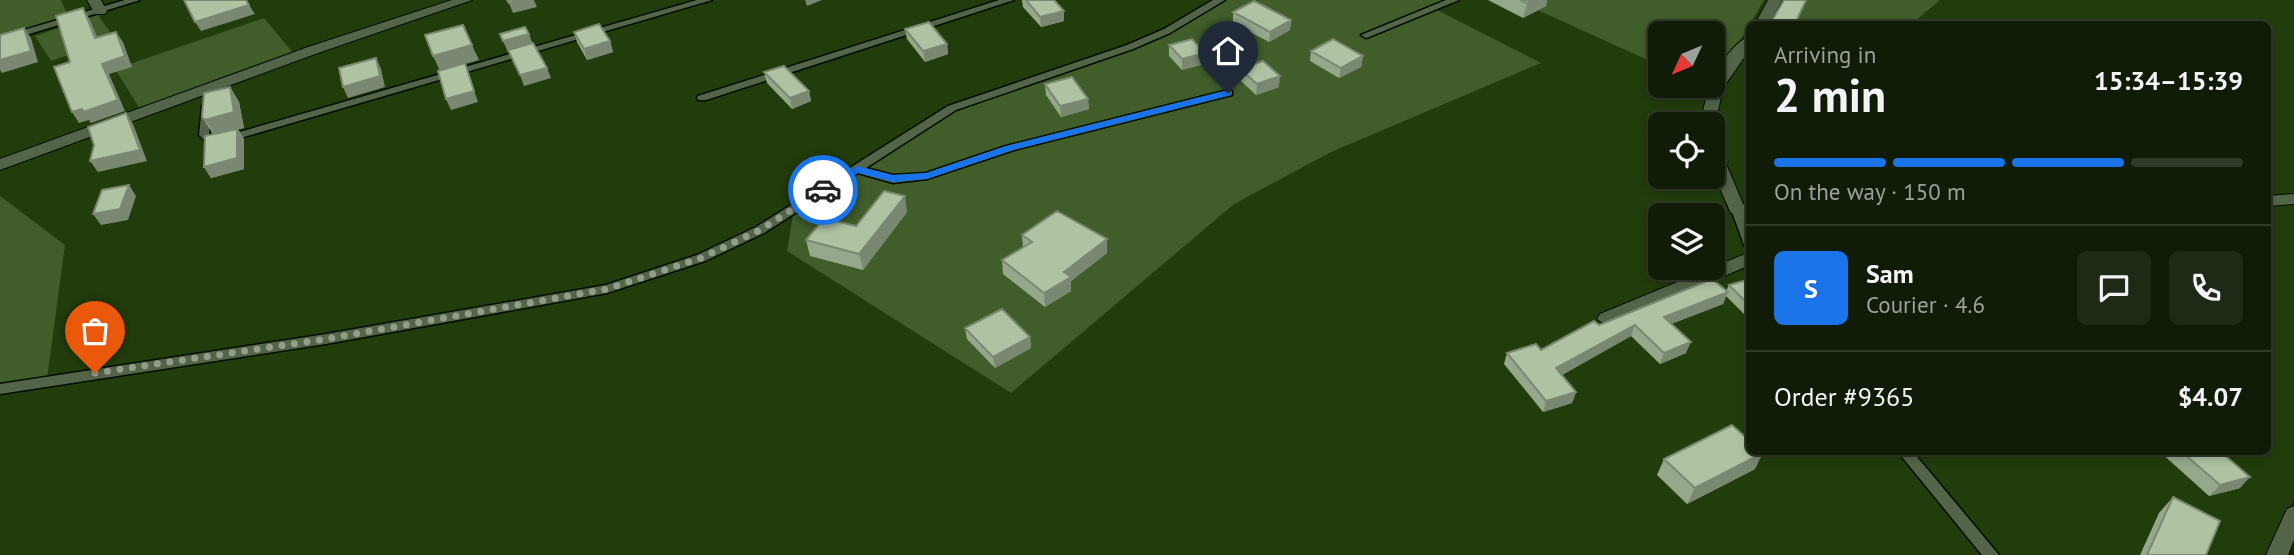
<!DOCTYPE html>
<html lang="en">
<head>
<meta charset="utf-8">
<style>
  body { margin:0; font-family:"PT Sans",sans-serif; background:#1e2916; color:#f1f3f6; height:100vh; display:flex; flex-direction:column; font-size:26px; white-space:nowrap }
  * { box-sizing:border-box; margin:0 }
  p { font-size:23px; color:#9ca19c }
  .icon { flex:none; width:38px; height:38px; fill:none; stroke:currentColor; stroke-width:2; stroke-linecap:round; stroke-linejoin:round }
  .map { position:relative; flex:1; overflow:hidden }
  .drawer { position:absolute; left:1746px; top:21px; width:525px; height:434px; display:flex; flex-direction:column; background:#101c08; border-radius:10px; box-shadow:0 4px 10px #0003,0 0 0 2px #303a29 }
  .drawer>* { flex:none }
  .needle { width:46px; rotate:226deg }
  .tools { position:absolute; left:1648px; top:21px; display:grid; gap:14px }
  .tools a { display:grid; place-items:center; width:77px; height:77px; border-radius:10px; background:#101c08; box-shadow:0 4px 10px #0003,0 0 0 2px #303a29; font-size:35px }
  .pin { position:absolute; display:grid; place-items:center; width:60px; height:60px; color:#fff; margin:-72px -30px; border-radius:50% 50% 50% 0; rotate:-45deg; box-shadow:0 0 7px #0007 }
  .pin .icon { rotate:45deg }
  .courier { position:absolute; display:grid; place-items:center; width:70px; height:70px; margin:-35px; border:5px solid #1a73e8; border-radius:50%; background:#fff; color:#222; box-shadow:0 2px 9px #0007 }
  .head em { font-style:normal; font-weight:800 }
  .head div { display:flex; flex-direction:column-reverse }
  .head { display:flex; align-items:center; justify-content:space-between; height:119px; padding:0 28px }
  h1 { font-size:46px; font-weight:800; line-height:52px }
  .bar { display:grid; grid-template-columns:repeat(4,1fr); gap:10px 7px; align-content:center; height:84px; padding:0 28px }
  .bar i { height:9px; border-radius:5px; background:#303a29 }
  .bar .selected { background:#1a73e8 }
  .bar p { grid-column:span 4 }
  .line { display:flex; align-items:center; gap:18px; padding:0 28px; border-top:2px solid #303a29 }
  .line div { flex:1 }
  .round { display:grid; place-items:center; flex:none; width:74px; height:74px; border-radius:10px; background:#1e2916 }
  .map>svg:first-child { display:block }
  .green { fill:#223c0b; fill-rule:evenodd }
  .forest { fill:#405d2a }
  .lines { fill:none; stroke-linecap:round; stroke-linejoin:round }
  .service-casing { stroke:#030e00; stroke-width:3 }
  .minor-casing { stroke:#030e00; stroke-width:2 }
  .service { fill:#536448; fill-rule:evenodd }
  .minor { fill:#536448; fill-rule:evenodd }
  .wall { fill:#96a88c }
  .shaded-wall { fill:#7a8872 }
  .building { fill:#afc3a3; stroke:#7a8872; stroke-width:2 }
  .route { fill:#1a73e8 }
  .done { stroke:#929e8a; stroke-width:7; stroke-dasharray:0 12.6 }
</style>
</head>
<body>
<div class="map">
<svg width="2294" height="555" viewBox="0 0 2294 555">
  <rect width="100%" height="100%" fill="#16250b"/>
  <path class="green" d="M0 0H2294V499L2271 555H0ZM1750 24H2268V452H1750ZM1661 33H1713V86H1661ZM1661 124H1713V177H1661ZM1661 215H1713V268H1661Z"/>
  <path class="forest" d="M0 0H61L69 19 0 39Z
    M1223 0H1457L1437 10 1541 63 1331 152 1234 204 1011 393 787 251 793 215 933 119 998 90 1141 46Z
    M1515 0H1764L1729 60 1713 61V33H1661V66Z
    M1802 0H1940L1916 20 1922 24H1783Z
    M98 15 115 39 51 61 35 36Z
    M264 18 294 54 140 109 115 69Z
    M0 196 65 245 46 386 0 392Z"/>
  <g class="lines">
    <g class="service-casing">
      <path id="service" d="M125 0H140L0 43V37Z
        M697 0H712L227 142 207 143 199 135 202 106 206 105 211 108 209 134 213 138 222 137Z
        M999 0H1014L706 100H698L697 98 698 96Z
        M1213 0H1225L1170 33 1133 49 956 110 866 168 893 175 926 173 1006 146 1228 90 1232 91V95L1014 150 927 179 893 183 858 173 764 233 705 261 607 293 326 344 0 394V384L326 334 606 285 697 255 756 227 948 106 1127 45 1164 29Z
        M1446 0H1459L1369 37 1366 38 1361 35Z
        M1737 205C1751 212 1750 235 1750 249L1744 245 1731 209Z
        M1898 452H1913L1999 555H1982Z"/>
    </g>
    <g class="minor-casing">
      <path id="minor" d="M87 0H101L107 11 105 14H95Z
        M452 0H472L318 53 0 170V159L308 47Z
        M1768 0H1782L1769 24H1755Z
        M1750 36V49L1723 88 1715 124H1700L1709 86H1713C1713 70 1735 41 1750 36Z
        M1713 147 1721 152 1743 204 1750 205V215L1731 213 1729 209 1713 172Z
        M2294 194V204L2268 206V196Z
        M1750 252V265L1612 324 1606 325 1597 319 1600 314Z
        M2294 506V540L2288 555H2266L2287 509Z"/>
    </g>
    <use href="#service" class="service"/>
    <use href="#minor" class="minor"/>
  </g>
  <path class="wall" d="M1022 0H1054L1064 21 1041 27 1023 7Z
    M1488 0H1547L1546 6 1523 18Z
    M1233 12 1291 20 1290 30 1269 42 1233 23Z
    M905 29 947 44 948 54 925 62 907 39Z
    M574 32 610 41 613 52 587 60 577 42Z
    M1169 45 1204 64 1182 70 1169 56Z
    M1311 51 1363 56 1361 67 1339 78 1310 61Z
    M1240 69 1279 87 1256 95 1240 80Z
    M764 72 809 91 811 101 792 109 767 83Z
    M1045 84 1088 99 1089 109 1061 117 1046 95Z
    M230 87 239 102 244 128 238 129 244 139V169L211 178 204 167 213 134 202 117Z
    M907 212 863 270 810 256 806 240Z
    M1022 235 1107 239V253L1071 281V291L1045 307 1003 274 1002 260 1023 248Z
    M1750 279V315L1746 316 1726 296 1723 304 1671 324 1686 353 1660 364 1631 336 1562 375 1576 392 1572 403 1543 412 1504 364 1507 353 1541 350 1726 291 1729 285Z
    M965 328 1030 337 1031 348 995 368 967 339Z
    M2160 452H2221L2240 488 2209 496Z
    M1664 459 1755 469 1687 504 1657 475Z
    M2173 497 2206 555H2140L2159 513Z"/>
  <path class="shaded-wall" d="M520 0H534L537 7 513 13 509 3Z
    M805 0H822L807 6Z
    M1533 0H1547L1546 6 1523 18 1527 3Z
    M249 5 255 14 201 31 195 22Z
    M83 8 89 18 102 48 95 38Z
    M1064 11V21L1041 27 1040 17Z
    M1291 20 1290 30 1269 42 1270 32Z
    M24 28 31 38 38 62 2 73 0 70V60Z
    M116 32 123 42 132 67 109 74 125 111 91 123 89 120 79 123 72 112Z
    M529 34 533 45 508 52 503 41Z
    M610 41 613 52 587 60 584 49Z
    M947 44 948 54 925 62 923 51Z
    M472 45 479 60 465 64 478 102 451 110 446 99 440 71 433 56Z
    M1205 53 1204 64 1182 70V59Z
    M1363 56 1361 67 1339 78 1341 68Z
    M376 58 381 69 385 87 348 98 343 87Z
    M547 68 551 78 524 86 520 75Z
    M1280 76 1279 87 1256 95 1257 84Z
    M230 87 239 102 244 128 238 129 244 139V169L211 178 204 167 215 135 205 120Z
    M809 91 811 101 792 109 790 98Z
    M1088 99 1089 109 1061 117 1060 106Z
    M126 113 133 124 147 161 98 172 90 161Z
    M129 185 136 196 128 220 101 225 93 214Z
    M905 196 907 212 863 270 859 254Z
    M1107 239V253L1071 281V291L1045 307 1044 293 1064 272Z
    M1728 292 1723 304 1660 328 1664 317Z
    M1635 325 1631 336 1553 380 1556 368Z
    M1030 337 1031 348 995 368 993 357Z
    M1691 342 1686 353 1660 364 1664 353Z
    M1576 392 1572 403 1543 412 1546 401Z
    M1763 453 1755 469 1687 504 1695 488Z
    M2250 477 2240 488 2209 496 2220 485Z"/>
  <path class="building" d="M184 0H246L249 5 195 22Z
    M507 0H520L509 3Z
    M1026 0H1054L1064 11 1040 17Z
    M1520 0H1533L1527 3Z
    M1784 0H1806L1795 24H1770Z
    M1254 1 1291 20 1270 32 1233 12Z
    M83 8 95 38 116 32 125 56 102 64 118 100 83 112 82 109 72 112 54 67 70 62 56 16Z
    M929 22 947 44 923 51 905 29Z
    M599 24 610 41 584 49 574 32Z
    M463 25 472 45 433 56 425 35Z
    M525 27 529 34 503 41 500 34Z
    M24 28 31 51 0 60V35Z
    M1192 39 1205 53 1182 59 1169 45Z
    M1333 39 1363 56 1341 68 1311 51Z
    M533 43 547 68 520 75 508 50Z
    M376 58 380 76 343 87 339 68Z
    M1263 61 1280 76 1257 84 1240 69Z
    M465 63 474 91 446 99 438 71Z
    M784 66 809 91 790 98 764 72Z
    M1072 77 1088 99 1060 106 1045 84Z
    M230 87 234 112 205 120 202 117 204 93Z
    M126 113 140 150 90 161 94 145 88 127Z
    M237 129V158L204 167 205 136Z
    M129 185 120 209 93 214 102 190Z
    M884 191 905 196 859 254 806 240 824 218 856 226Z
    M1057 211 1107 239 1064 272 1071 277 1044 293 1002 260 1032 242 1022 235Z
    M1712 279 1728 292 1664 317 1691 342 1664 353 1635 325 1556 368 1576 392 1546 401 1507 353 1536 344 1541 350 1594 321 1599 325Z
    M1750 279V306L1729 285Z
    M1002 309 1030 337 993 357 965 328Z
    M1732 425 1750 441V452H1762L1763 453 1695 488 1664 459Z
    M2182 452H2221L2250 477 2220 485Z
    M2173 497 2220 521 2206 555H2147Z"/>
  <path class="route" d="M1228 90 1231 95 1013 150 927 179 893 182 858 173 827 193 818 190 857 166 893 175 926 173 1006 146Z"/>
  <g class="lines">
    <path class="done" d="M95 373 326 339 607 289 701 258 760 230 823 190"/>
  </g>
</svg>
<div class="tools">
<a><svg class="needle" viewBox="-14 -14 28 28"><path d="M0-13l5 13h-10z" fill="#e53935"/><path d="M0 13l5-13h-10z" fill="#9ca19c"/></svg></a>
<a><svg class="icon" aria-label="locate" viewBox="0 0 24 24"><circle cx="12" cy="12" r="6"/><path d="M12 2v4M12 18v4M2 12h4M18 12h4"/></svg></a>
<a><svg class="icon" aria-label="layers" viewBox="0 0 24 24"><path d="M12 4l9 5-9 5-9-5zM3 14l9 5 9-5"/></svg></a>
</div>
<div class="pin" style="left:95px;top:373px;background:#ea580c"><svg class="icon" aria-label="bag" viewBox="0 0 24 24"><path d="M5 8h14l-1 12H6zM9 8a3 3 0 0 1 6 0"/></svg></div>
<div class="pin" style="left:1228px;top:93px;background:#1f2937"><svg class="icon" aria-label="home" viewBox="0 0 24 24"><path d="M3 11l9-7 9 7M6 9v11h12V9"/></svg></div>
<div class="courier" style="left:823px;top:190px"><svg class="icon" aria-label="car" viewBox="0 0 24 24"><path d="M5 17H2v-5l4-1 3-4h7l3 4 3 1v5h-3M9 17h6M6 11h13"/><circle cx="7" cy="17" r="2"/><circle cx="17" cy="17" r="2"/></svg></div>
<section class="drawer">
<div class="head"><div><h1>2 min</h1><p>Arriving in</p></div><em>15:34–15:39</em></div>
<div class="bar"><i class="selected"></i><i class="selected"></i><i class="selected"></i><i></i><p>On the way · 150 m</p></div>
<div class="line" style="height:126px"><b class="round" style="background:#1a73e8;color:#fff">S</b><div><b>Sam</b><p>Courier · 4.6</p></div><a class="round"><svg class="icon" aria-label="chat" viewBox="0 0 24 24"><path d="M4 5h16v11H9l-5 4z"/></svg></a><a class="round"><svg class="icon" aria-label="phone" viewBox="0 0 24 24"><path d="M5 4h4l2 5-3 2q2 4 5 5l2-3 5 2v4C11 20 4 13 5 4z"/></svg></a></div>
<div class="line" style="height:91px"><div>Order #9365</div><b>$4.07</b></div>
</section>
</div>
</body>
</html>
